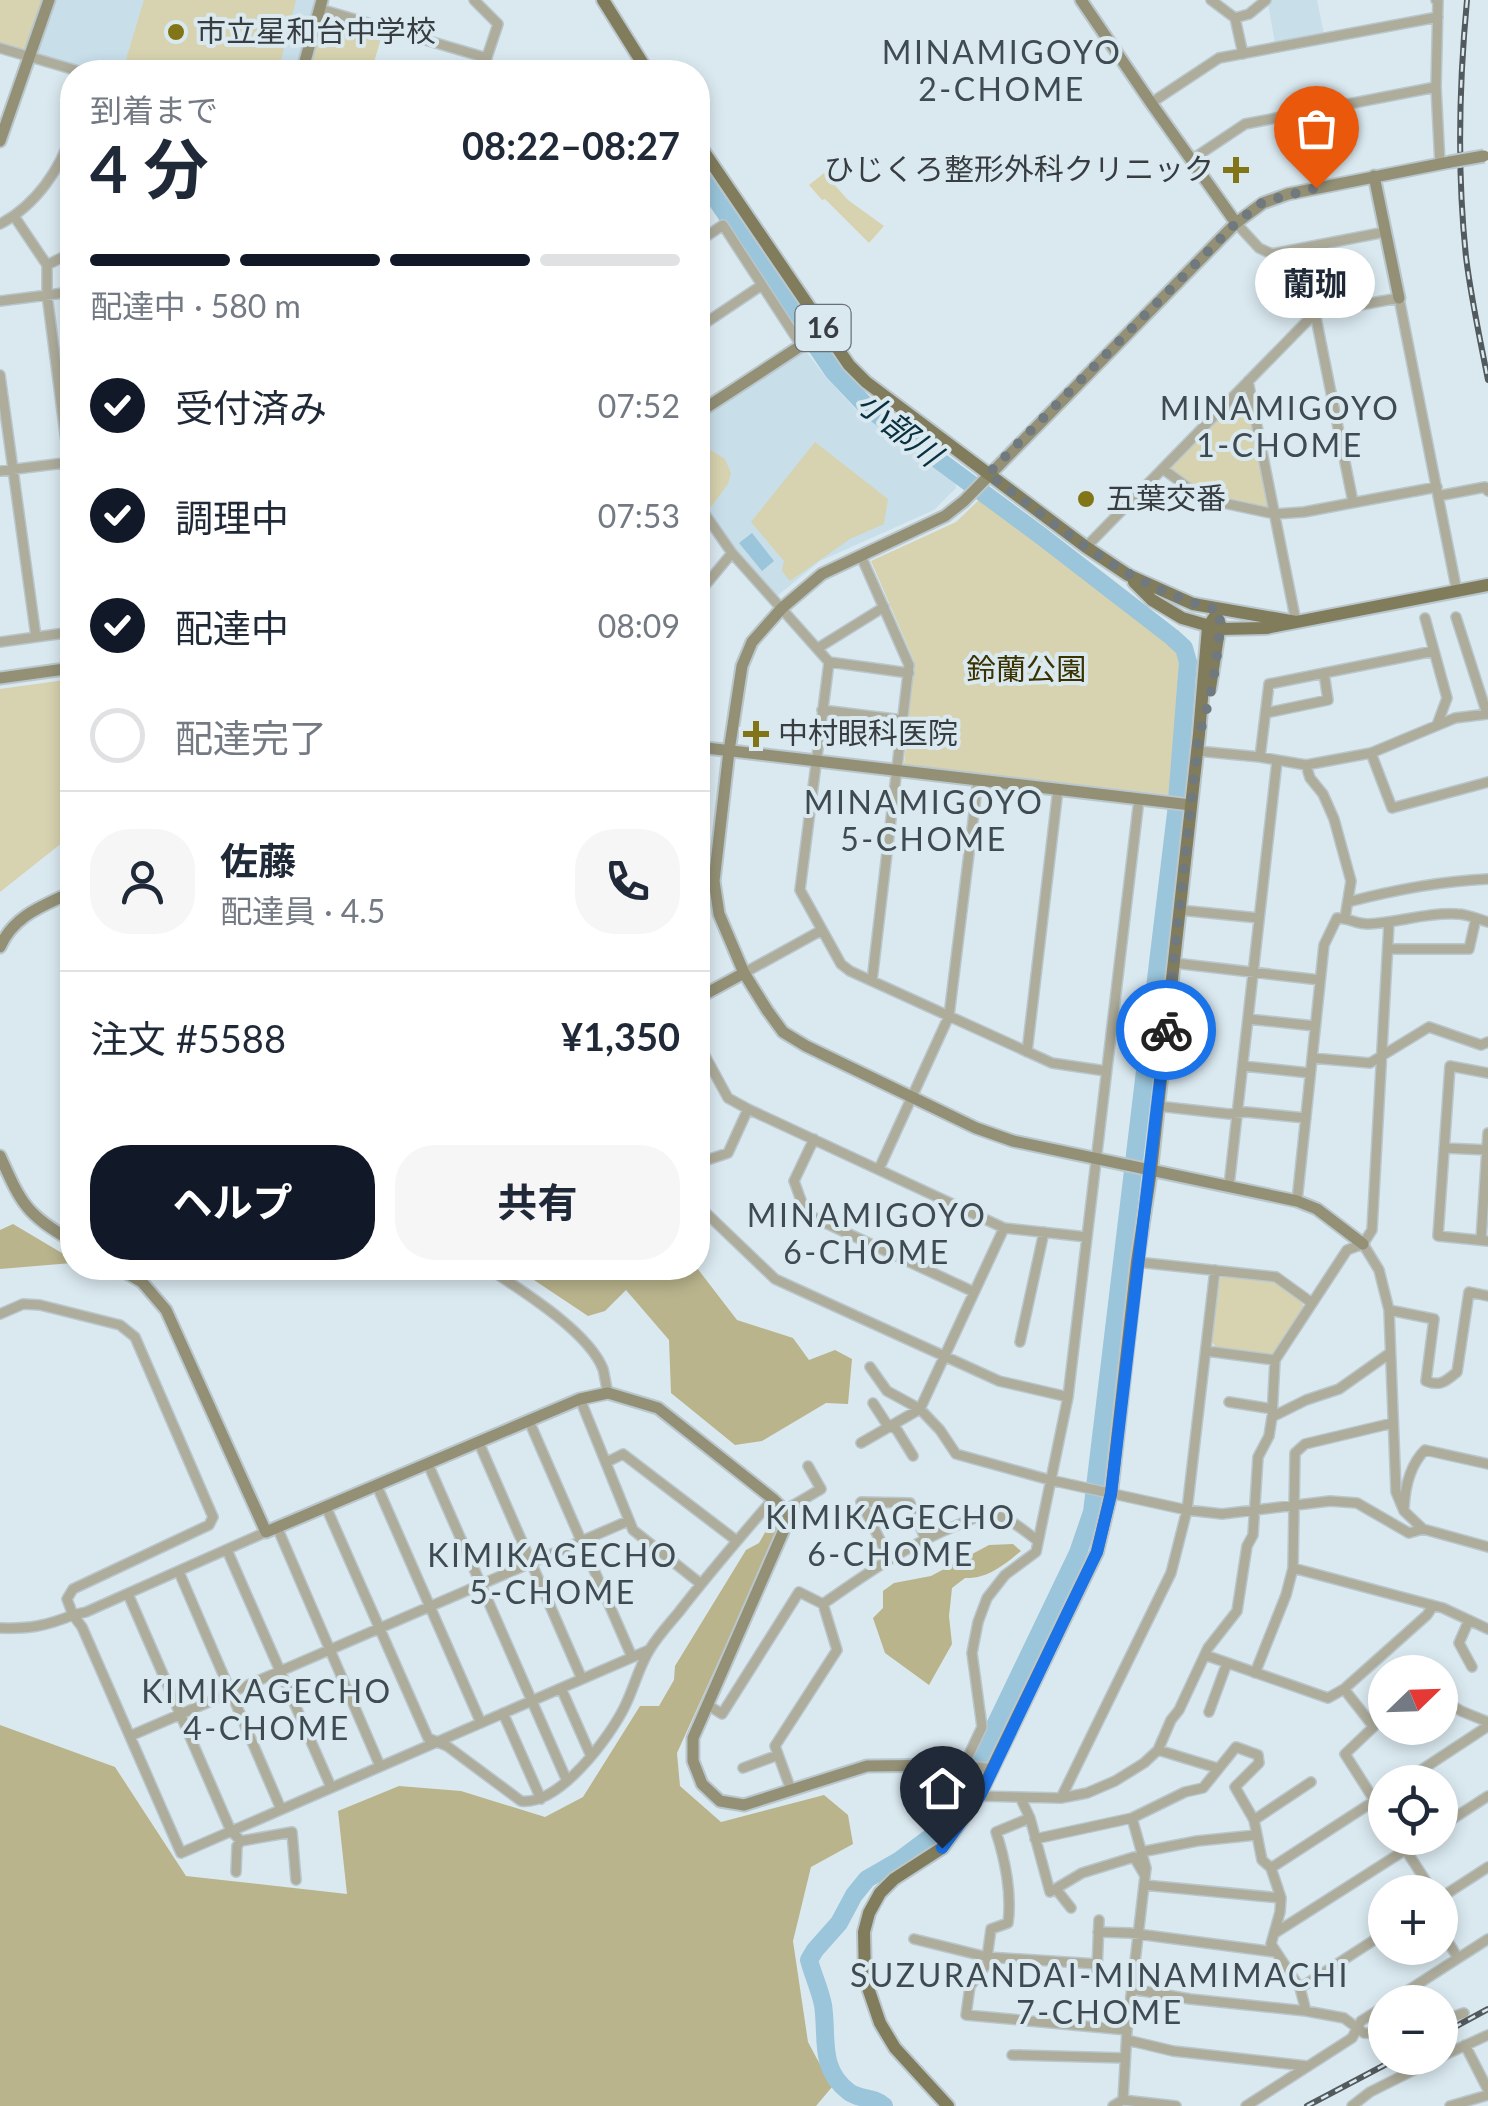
<!DOCTYPE html>
<html lang="ja">
<head>
<meta charset="utf-8">
<style>
  body { margin:0; font-family:Lato,"Noto Sans JP",sans-serif; background:#f6f6f7; color:#1f2937; height:100vh; display:flex; flex-direction:column; font-size:38px; white-space:nowrap }
  * { box-sizing:border-box; margin:0 }
  p { font-size:32px; color:#747a83 }
  .icon { flex:none; width:55px; height:55px; fill:none; stroke:currentColor; stroke-width:2; stroke-linecap:round; stroke-linejoin:round }
  .map { position:relative; flex:1; overflow:hidden }
  .panel { position:absolute; left:60px; top:60px; width:650px; height:1220px; display:flex; flex-direction:column; background:#fff; border-radius:40px; box-shadow:0 5px 15px #0003 }
  .panel>* { flex:none }
  .needle { width:65px; rotate:67deg }
  .controls { position:absolute; left:1368px; top:1655px; display:grid; gap:20px }
  .controls a { display:grid; place-items:center; width:90px; height:90px; border-radius:50%; background:#fff; box-shadow:0 5px 15px #0003; font-size:50px }
  .pin { position:absolute; display:grid; place-items:center; width:85px; height:85px; color:#fff; margin:-102px -42px; border-radius:50% 50% 50% 0; rotate:-45deg; box-shadow:0 0 10px #0007 }
  .pin .icon { rotate:45deg }
  .courier { position:absolute; display:grid; place-items:center; width:100px; height:100px; margin:-50px; border:8px solid #1a73e8; border-radius:50%; background:#fff; color:#222; box-shadow:0 2px 12px #0007 }
  .bubble { position:absolute; height:70px; border-radius:35px; background:#fff; box-shadow:0 5px 15px #0003; font-size:32px; font-weight:700; line-height:70px; text-align:center }
  .overview em { font-style:normal; font-weight:700 }
  .overview div { display:flex; flex-direction:column-reverse }
  .overview { display:flex; align-items:center; justify-content:space-between; height:170px; padding:0 30px }
  h1 { font-size:65px; font-weight:700; line-height:75px }
  .bar { display:grid; grid-template-columns:repeat(4,1fr); gap:15px 10px; align-content:center; height:120px; padding:0 30px }
  .bar i { height:12px; border-radius:8px; background:#e0e1e3 }
  .bar .current { background:#111827 }
  .bar p { grid-column:span 4 }
  .line { display:flex; align-items:center; gap:25px; padding:0 30px; border-top:2px solid #e0e1e3 }
  .line div { flex:1 }
  .round { display:grid; place-items:center; flex:none; width:105px; height:105px; border-radius:40px; background:#f6f6f7 }
  ol { padding:0 30px; list-style:none }
  li { display:flex; align-items:center; gap:30px; height:110px }
  li p { margin-inline-start:auto }
  li .icon { padding:10px; border-radius:50%; background:#111827; color:#fff; stroke-width:4 }
  li:last-child { color:#747a83 }
  li i { width:55px; height:55px; border:5px solid #e0e1e3; border-radius:50% }
  .cta { display:flex; gap:20px; margin-top:auto; padding:20px 30px }
  .cta a { flex:1; height:115px; border-radius:40px; background:#111827; color:#fff; font-size:40px; font-weight:700; line-height:115px; text-align:center }
  .cta a+a { background:#f6f6f7; color:#1f2937 }
  .map>svg:first-child { display:block }
  .built { fill:#c8dee9 }
  .green { fill:#d7d3b0 }
  .forest { fill:#b9b48c }
  .water { fill:#9ac5da }
  .lines { fill:none; stroke-linecap:round; stroke-linejoin:round }
  .river { stroke:#9ac5da; stroke-width:18 }
  .street-casing { stroke:#b9c7cd; stroke-width:12 }
  .secondary-casing { stroke:#b9c7cd; stroke-width:15 }
  .primary-casing { stroke:#b9c7cd; stroke-width:16 }
  .street { stroke:#aeac9b; stroke-width:9 }
  .secondary { stroke:#939076; stroke-width:11 }
  .primary { stroke:#807c5c; stroke-width:12 }
  .rail-casing { stroke:#525a5d; stroke-width:6 }
  .rail { stroke:#dae9f0; stroke-width:2.5; stroke-dasharray:8; stroke-linecap:butt }
  .secondary-bridge-casing { stroke:#b9c7cd; stroke-width:15; stroke-linecap:butt }
  .secondary-bridge { stroke:#939076; stroke-width:11 }
  .done { stroke:#70797e; stroke-width:10; stroke-dasharray:0 18 }
  .route { stroke:#1a73e8; stroke-width:12 }
  .poi-dot { fill:#817518; stroke:#dae9f0; stroke-width:4 }
  .labels { text-anchor:middle; stroke-width:8; stroke-linejoin:round; paint-order:stroke }
  .shield { fill:#dae9f0; stroke:#687175; stroke-width:2.5 }
  .shield-label { font-size:28px; font-weight:bold; fill:#373d40 }
  .poi-label { font-size:30px; fill:#373d40; stroke:#dae9f0; text-anchor:start }
  .park-label { font-size:30px; fill:#3a3300; stroke:#dae9f0 }
  .neighbourhood-label { font-size:32px; letter-spacing:2.5px; fill:#3f4b51; stroke:#dae9f0 }
  .water-label { font-size:32px; font-style:italic; fill:#08303f; stroke:#dae9f0 }
</style>
</head>
<body>
<div class="map">
<svg width="1488" height="2106" viewBox="0 0 1488 2106">
  <rect width="100%" height="100%" fill="#dae9f0"/>
  <path class="built" d="M49 0H322L302 72H82L31 55Z
    M1272 0H1317L1324 34 1275 43 1268 4Z
    M805 350 824 375 860 414 955 481 956 488 934 510 820 561 777 596 734 549 698 492V421Z"/>
  <path class="green" d="M0 0H42L27 49 23 52 0 44Z
    M144 0H296L278 72H138L124 66Z
    M332 17 383 32 371 72C351 72 329 75 312 63L324 20Z
    M824 173 848 200 884 226 869 243 825 199 822 200 809 185Z
    M1248 381 1275 514 1223 503 1163 469Z
    M815 442 888 499 884 524 850 539 790 581 782 571 784 561 751 522Z
    M709 449 725 459 731 473 728 484 711 507 701 495 707 486 698 476V450Z
    M981 498 1037 538 1110 597 1170 640 1180 650 1184 664 1172 795 904 765 914 661 871 561 956 522Z
    M72 679V835L0 892V689Z
    M1225 1274C1253 1278 1289 1278 1304 1306L1275 1352 1269 1355 1218 1350 1212 1342 1220 1278Z"/>
  <path class="forest" d="M13 1224 72 1259V1263L0 1269V1230Z
    M516 1268H697L737 1320 793 1338 809 1360 835 1350 852 1359 848 1404 826 1403 762 1441 735 1445 671 1393 669 1340 626 1290 605 1311 588 1316Z
    M774 1517 783 1519 677 1753 680 1786 721 1822 824 1795 848 1815 853 1844 811 1867 793 1941 808 2042 832 2087 816 2106H0V1725L115 1767 186 1876 347 1894 338 1811 399 1786 461 1791 545 1817 583 1797 640 1706H659L674 1680 675 1666 746 1550 759 1543Z
    M1013 1544 1021 1551C1004 1565 987 1579 965 1578L952 1588 949 1616 952 1644 929 1685 885 1653 873 1618 883 1608V1591L894 1583 931 1576 989 1545Z"/>
  <path class="water" d="M752 533 774 561 762 571 739 543Z"/>
  <g class="lines">
    <path class="river" d="M698 173 833 371 868 408 1040 535 1172 637 1184 648 1188 662 1176 813 1092 1512 1078 1553 953 1813 932 1836 900 1860 867 1879 854 1895 839 1923 815 1950 809 1960C813 1975 820 1990 823 2005 828 2036 818 2069 849 2092 860 2100 873 2096 884 2106"/>
    <g class="street-casing">
      <path id="street" d="M474 0 498 24 482 72
        M1211 0 1235 18 1249 14 1266 0
        M1436 0 1438 1 1436 87 1440 164
        M320 9 487 58
        M1235 18 1243 54
        M0 48 82 72
        M303 68 320 72
        M1151 103 1219 58 1438 17
        M1191 160 1245 124 1436 87
        M14 216 47 265V295L72 488
        M1236 223 1259 248 1272 254 1385 232
        M0 224C35 206 61 169 72 132
        M698 242 723 225 801 345
        M47 265 63 257 72 248
        M0 301 72 292
        M1315 313 1353 502
        M698 328 762 285
        M0 375 36 637
        M1248 381 1296 622
        M1163 469 1190 489 1223 503 1275 514 1304 512 1437 487
        M0 471 72 462
        M1438 496 1485 487 1488 491
        M698 504 732 553 829 662 800 890 841 964 850 971 1052 1063 1106 1071
        M1086 547 1315 313 1399 298 1457 592
        M861 556 909 665 872 981
        M698 594 732 553
        M1456 617 1487 714
        M1425 618 1447 698 1437 725
        M0 642 72 632
        M818 648 884 607
        M829 662 909 673
        M822 710 903 720
        M1266 713 1328 700 1324 673
        M901 735 943 737
        M1197 751 1260 757 1306 765 1371 753 1455 718 1488 714
        M1371 753 1392 808 1488 782
        M1260 757 1269 684 1434 651
        M1306 765 1310 778 1323 794 1334 819 1351 881 1345 918
        M1348 902C1394 890 1441 881 1488 879
        M1179 910 1259 918
        M1388 949H1469L1476 918
        M1174 963 1320 980
        M744 973 822 930
        M1248 1019 1315 1026
        M698 1043 728 1098 748 1109 1004 1228 1087 1237
        M1027 1052 1058 789
        M1312 1058 1370 1063 1429 1027 1481 1045 1488 1042
        M1243 1066 1310 1073
        M1488 1073 1450 1066 1438 1236 1488 1241
        M1157 1106 1229 1114 1246 1112 1306 1118
        M814 1139 794 1181 806 1214 974 1292
        M1444 1148 1488 1150
        M698 1163 728 1153 748 1109
        M879 1169 949 1016 978 780
        M1229 1186 1277 761
        M698 1199 705 1212 775 1279 999 1381 1068 1397
        M1297 1201 1324 945 1337 918C1349 918 1356 924 1368 924 1397 923 1427 912 1457 914 1467 914 1478 919 1488 922
        M1481 1240 1488 1133
        M1363 1244 1379 1270 1389 1310 1396 1492 1404 1511 1423 1529
        M1137 1262 1276 1277 1312 1303
        M488 1268C522 1291 588 1331 603 1369 605 1377 606 1386 608 1393
        M1389 1310 1434 1319 1426 1381C1440 1387 1446 1381 1457 1372L1469 1292 1488 1296
        M0 1314 23 1304 40 1305 120 1325 135 1337 213 1517 209 1525 73 1589 67 1599 73 1615C46 1626 29 1629 0 1628
        M1020 1342 1044 1232
        M1206 1351 1275 1360
        M870 1367 887 1391 920 1409 940 1430 956 1454 1050 1480 1187 1510 1222 1514 1330 1501 1357 1503 1409 1533 1423 1529 1488 1547
        M580 1399 633 1530 701 1584
        M1229 1402 1273 1409
        M873 1403 886 1423 897 1430 913 1456
        M1272 1417 1306 1400 1339 1389 1390 1353
        M529 1421 632 1657
        M479 1443 582 1679
        M861 1443 920 1409 1004 1228
        M607 1462 623 1454 737 1541
        M428 1464 567 1781
        M377 1486 481 1723
        M326 1507 428 1738 447 1746 521 1801C559 1806 610 1737 625 1706 634 1688 639 1666 650 1649 658 1636 669 1624 679 1612 709 1573 741 1536 773 1499
        M1404 1508C1405 1487 1410 1465 1425 1450L1488 1464
        M790 1516 792 1506 821 1489 808 1466
        M277 1527 380 1766
        M266 1532 86 1612 73 1615 82 1627 181 1853 649 1650
        M227 1550 331 1787
        M889 1558 861 1502 910 1503 925 1538
        M1293 1568 1443 1608 1488 1629
        M179 1572 281 1809
        M128 1594 231 1831 241 1841
        M823 1604C867 1573 909 1544 960 1524 969 1520 979 1515 990 1515 1008 1515 1024 1531 1038 1541
        M1469 1620 1459 1643 1472 1667
        M1205 1655 1328 1698 1344 1689 1427 1615 1433 1606
        M1255 1673 1286 1595 1293 1568 1295 1453 1305 1444 1393 1423
        M561 1688 591 1756
        M1344 1689 1373 1726
        M1440 1698 1461 1711 1488 1722
        M708 1705 722 1714 799 1592 823 1604 837 1650 775 1746 791 1790
        M1209 1712 1227 1663
        M503 1713 541 1799
        M1385 1716 1345 1754 1385 1817
        M130 1736 628 1521
        M1158 1750 1217 1768
        M743 1768 778 1755
        M993 1769 964 1765 982 1727 972 1653 978 1622 987 1598 1005 1575 1036 1552 1068 1397 1139 799
        M1403 1782 1488 1726
        M979 1796 1061 1798 1087 1793 1115 1781 1144 1763 1158 1750 1171 1720 1179 1710 1208 1648 1237 1611 1247 1546 1253 1535 1258 1457 1269 1436 1272 1417 1275 1360 1347 1250 1363 1244 1372 1230 1389 923
        M1020 1797 1030 1818 1050 1892 1082 1873 1134 1857 1144 1874
        M1061 1798 1171 1573 1187 1510 1215 1270
        M1030 1818 996 1832C1005 1859 1012 1894 1008 1923L991 1929 986 1965 970 1986 966 2015 1127 2030
        M1254 1820 1311 1782
        M1440 1827 1488 1796
        M1398 1838 1433 1892
        M1035 1839 1132 1818 1185 1792 1203 1788 1236 1747 1258 1755 1259 1763 1235 1787 1254 1820 1262 1860 1271 1868 1281 1898 1280 1912 1271 1944 1300 1988 1306 2011
        M1141 1852 1197 1841 1256 1835
        M1271 1868 1385 1794
        M236 1872 237 1846 241 1841 292 1832 296 1880
        M1144 1885 1281 1898
        M1056 1889 1071 1908
        M1440 1898 1488 1867
        M1440 1929 1458 1958
        M1098 1932 1130 1933 1275 1952
        M1275 1933 1424 1838
        M914 1939 987 1957 1097 1964
        M1097 1971 1099 1920
        M1300 1988 1385 1933
        M1132 1989 1190 1999 1306 2011 1344 2018 1364 2033 1385 2034
        M1390 2002 1488 1939
        M1440 2021 1464 2013
        M1127 2040 1173 2051 1307 2066
        M1465 2045 1488 2090
        M1012 2055 1125 2058
        M1440 2057 1488 2035
        M1123 2100 1127 2030 1146 1868 1132 1818
        M1113 2106 1123 2100 1176 2106
        M1246 2106 1352 2038 1361 2021 1385 2006
        M1352 2106 1370 2092 1438 2058
        M1450 2106 1488 2095"/>
    </g>
    <g class="secondary-casing">
      <path id="secondary" d="M1081 0 1151 103 1236 223
        M302 72 322 0
        M0 141 49 0
        M1374 176 1399 298
        M698 413 825 330
        M0 678 72 668
        M698 747 1191 805
        M0 947C14 915 43 906 72 892
        M698 998 744 973
        M0 1156C22 1205 26 1214 72 1241
        M1363 1244 1317 1209 1297 1201 1013 1141 976 1128 806 1046 783 1032 767 1010 744 973 719 914 714 881 729 751 742 666 752 642 782 608 822 574 945 516 964 501 1236 223 1263 203 1288 194 1450 162
        M118 1268 142 1282 166 1310 266 1532 580 1399 608 1393 658 1408 773 1499 790 1516 693 1738V1761L702 1784 720 1801 744 1805 867 1766 964 1765"/>
    </g>
    <g class="primary-casing">
      <path id="primary" d="M603 0 648 72
        M698 143 825 330 849 365 866 382 1086 547 1128 575 1193 604 1296 622
        M1134 582 1152 600 1182 618 1220 629 1266 628 1488 585
        M1210 688 1220 624
        M948 2106 895 2048 880 2023 865 1979 864 1932 869 1913 880 1893 894 1879 942 1848 979 1796 1097 1552 1111 1493 1137 1262 1151 1170 1199 734 1208 627 1219 610"/>
    </g>
    <use href="#street" class="street"/>
    <use href="#secondary" class="secondary"/>
    <use href="#primary" class="primary"/>
    <g class="rail-casing">
      <path id="rail" d="M1467 0C1459 85 1457 172 1466 257 1471 298 1480 339 1488 380
        M1440 2035 1488 2009
        M1307 2106 1398 2058"/>
    </g>
    <use href="#rail" class="rail"/>
    <g class="secondary-bridge-casing">
      <path id="secondary-bridge" d="M1450 162 1484 156"/>
    </g>
    <use href="#secondary-bridge" class="secondary-bridge"/>
  </g>
  <g class="lines">
    <path class="done" d="M1166 1030 1199 734C1212 698 1220 648 1220 610 1130 590 1060 527 988 474L1236 223 1263 202 1316 188"/>
    <path class="route" d="M942 1848 980 1796 1067 1614 1097 1552 1111 1494 1166 1030"/>
  </g>
  <g class="poi-dot">
    <circle cx="176" cy="32" r="10"/>
    <path d="M1231 155h10v10h10v10h-10v10h-10v-10h-10v-10h10z"/>
    <circle cx="1086" cy="499" r="10"/>
    <path d="M751 719h10v10h10v10h-10v10h-10v-10h-10v-10h10z"/>
  </g>
  <g class="labels">
    <rect class="shield" x="795.5" y="305" width="55" height="46" rx="8"/>
    <g class="shield-label">
      <text x="823" y="338">16</text>
    </g>
    <g class="poi-label">
      <text x="196" y="42">市立星和台中学校</text>
      <text x="1214" y="180" text-anchor="end">ひじくろ整形外科クリニック</text>
      <text x="1106" y="509">五葉交番</text>
      <text x="778" y="744">中村眼科医院</text>
    </g>
    <g class="park-label">
      <text x="1026" y="680">鈴蘭公園</text>
    </g>
    <g class="neighbourhood-label">
      <text x="1002" y="64">MINAMIGOYO<tspan x="1002" dy="37">2-CHOME</tspan></text>
      <text x="1280" y="420">MINAMIGOYO<tspan x="1280" dy="37">1-CHOME</tspan></text>
      <text x="924" y="814">MINAMIGOYO<tspan x="924" dy="37">5-CHOME</tspan></text>
      <text x="867" y="1227">MINAMIGOYO<tspan x="867" dy="37">6-CHOME</tspan></text>
      <text x="891" y="1529">KIMIKAGECHO<tspan x="891" dy="37">6-CHOME</tspan></text>
      <text x="553" y="1567">KIMIKAGECHO<tspan x="553" dy="37">5-CHOME</tspan></text>
      <text x="267" y="1703">KIMIKAGECHO<tspan x="267" dy="37">4-CHOME</tspan></text>
      <text x="1100" y="1987">SUZURANDAI-MINAMIMACHI<tspan x="1100" dy="37">7-CHOME</tspan></text>
    </g>
    <g class="water-label">
      <text transform="translate(899 429) rotate(39)" y="11">小部川</text>
    </g>
  </g>
</svg>
<div class="controls">
<a><svg class="needle" viewBox="-14 -14 28 28"><path d="M0-13l5 13h-10z" fill="#e53935"/><path d="M0 13l5-13h-10z" fill="#747a83"/></svg></a>
<a><svg class="icon" aria-label="locate" viewBox="0 0 24 24"><circle cx="12" cy="12" r="6"/><path d="M12 2v4M12 18v4M2 12h4M18 12h4"/></svg></a>
<a>+</a>
<a>−</a>
</div>
<div class="pin" style="left:1316px;top:188px;background:#ea580c"><svg class="icon" aria-label="bag" viewBox="0 0 24 24"><path d="M5 8h14l-1 12H6zM9 8a3 3 0 0 1 6 0"/></svg></div>
<div class="pin" style="left:942px;top:1848px;background:#1f2937"><svg class="icon" aria-label="home" viewBox="0 0 24 24"><path d="M3 11l9-7 9 7M6 9v11h12V9"/></svg></div>
<div class="courier" style="left:1166px;top:1030px"><svg class="icon" aria-label="bike" viewBox="0 0 24 24"><circle cx="6" cy="16" r="4"/><circle cx="18" cy="16" r="4"/><path d="M6 16l4-8h5l3 8M10 8l3 8H6M13 5h3"/></svg></div>
<div class="bubble" style="left:1255px;top:248px;width:120px">蘭珈</div>
<section class="panel">
<div class="overview"><div><h1>4 分</h1><p>到着まで</p></div><em>08:22–08:27</em></div>
<div class="bar"><i class="current"></i><i class="current"></i><i class="current"></i><i></i><p>配達中 · 580 m</p></div>
<ol>
<li><svg class="icon" aria-label="check" viewBox="0 0 24 24"><path d="M5 12l5 5 9-10"/></svg>受付済み<p>07:52</p></li>
<li><svg class="icon" aria-label="check" viewBox="0 0 24 24"><path d="M5 12l5 5 9-10"/></svg>調理中<p>07:53</p></li>
<li><svg class="icon" aria-label="check" viewBox="0 0 24 24"><path d="M5 12l5 5 9-10"/></svg>配達中<p>08:09</p></li>
<li><i></i>配達完了</li>
</ol>
<div class="line" style="height:180px"><a class="round"><svg class="icon" aria-label="person" viewBox="0 0 24 24"><circle cx="12" cy="8" r="4"/><path d="M4 21q1-7 8-7t8 7"/></svg></a><div><b>佐藤</b><p>配達員 · 4.5</p></div><a class="round"><svg class="icon" aria-label="phone" viewBox="0 0 24 24"><path d="M5 4h4l2 5-3 2q2 4 5 5l2-3 5 2v4C11 20 4 13 5 4z"/></svg></a></div>
<div class="line" style="height:130px"><div>注文 #5588</div><b>¥1,350</b></div>
<div class="cta"><a>ヘルプ</a><a>共有</a></div>
</section>
</div>
</body>
</html>
